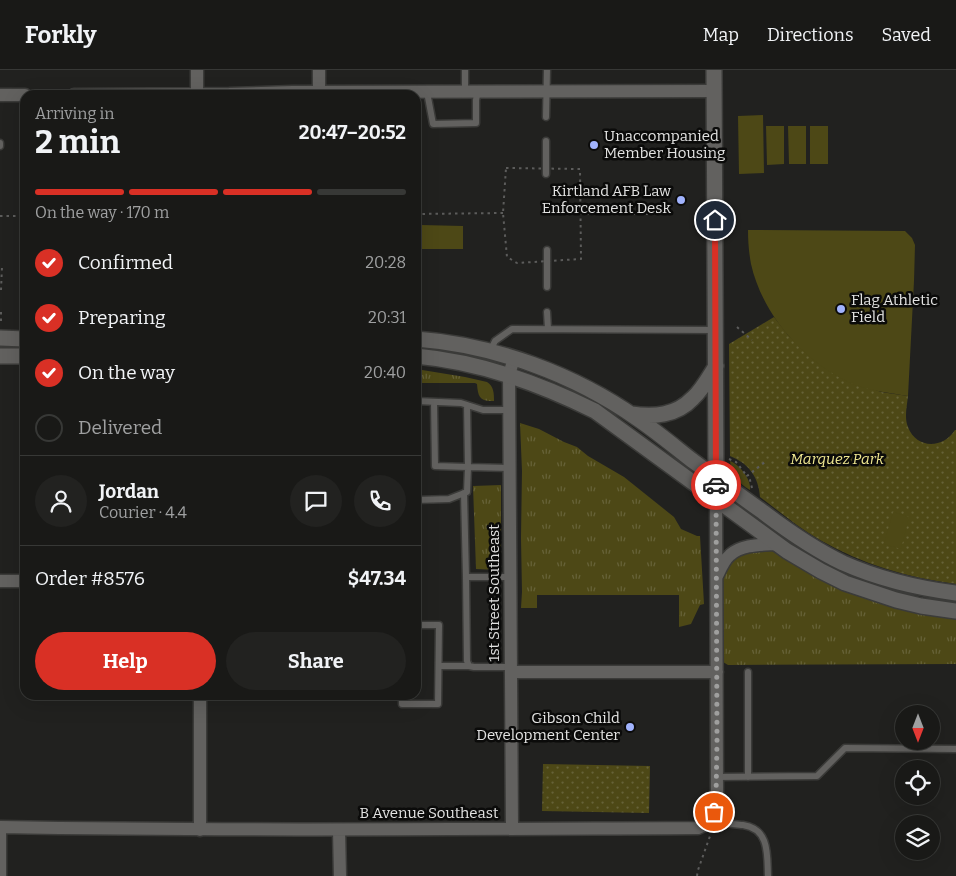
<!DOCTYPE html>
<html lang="en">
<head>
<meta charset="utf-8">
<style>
  body { margin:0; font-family:Bitter,serif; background:#222220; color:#f1f3f6; height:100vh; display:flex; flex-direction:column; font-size:19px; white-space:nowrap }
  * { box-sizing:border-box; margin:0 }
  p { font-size:16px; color:#9fa0a1 }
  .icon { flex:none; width:28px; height:28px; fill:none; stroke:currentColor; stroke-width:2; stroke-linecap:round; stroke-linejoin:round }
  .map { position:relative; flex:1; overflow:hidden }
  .sheet { position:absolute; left:20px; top:20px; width:401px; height:610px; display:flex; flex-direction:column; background:#191917; border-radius:15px; box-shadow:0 5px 20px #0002,0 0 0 1px #373836 }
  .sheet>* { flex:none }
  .needle { width:32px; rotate:180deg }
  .controls { position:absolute; left:895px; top:635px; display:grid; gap:10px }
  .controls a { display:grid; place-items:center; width:45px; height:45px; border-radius:50%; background:#191917; box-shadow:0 5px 20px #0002,0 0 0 1px #373836; font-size:25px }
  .pin { position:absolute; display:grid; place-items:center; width:42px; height:42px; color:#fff; margin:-21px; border:2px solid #fff; border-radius:50%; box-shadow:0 1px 5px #0007 }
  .courier { position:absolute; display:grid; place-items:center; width:50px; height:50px; margin:-25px; border:4px solid #d93025; border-radius:50%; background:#fff; color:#222; box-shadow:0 1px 6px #0007 }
  .head em { font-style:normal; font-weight:700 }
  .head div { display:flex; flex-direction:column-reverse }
  .head { display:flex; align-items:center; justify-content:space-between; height:85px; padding:0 15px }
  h1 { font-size:32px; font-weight:700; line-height:38px }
  .bar { display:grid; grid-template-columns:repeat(4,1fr); gap:8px 5px; align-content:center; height:60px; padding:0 15px }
  .bar i { height:6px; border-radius:4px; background:#373836 }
  .bar .current { background:#d93025 }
  .bar p { grid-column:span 4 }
  .line { display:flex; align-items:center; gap:12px; padding:0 15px; border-top:1px solid #373836 }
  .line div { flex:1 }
  .round { display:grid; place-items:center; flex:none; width:52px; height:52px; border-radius:26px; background:#222220 }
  ol { padding:0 15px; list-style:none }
  li { display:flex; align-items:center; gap:15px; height:55px }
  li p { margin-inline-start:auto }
  li .icon { padding:5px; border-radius:50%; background:#d93025; color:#fff; stroke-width:4 }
  li:last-child { color:#9fa0a1 }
  li i { width:28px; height:28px; border:2px solid #373836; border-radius:50% }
  .action { display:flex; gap:10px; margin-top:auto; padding:10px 15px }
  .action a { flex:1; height:58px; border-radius:30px; background:#d93025; color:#fff; font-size:20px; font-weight:700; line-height:58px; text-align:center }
  .action a+a { background:#222220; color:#f1f3f6 }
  header { display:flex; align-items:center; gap:30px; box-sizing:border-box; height:70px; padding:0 25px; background:#191917; border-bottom:1px solid #373836 }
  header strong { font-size:24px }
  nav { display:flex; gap:28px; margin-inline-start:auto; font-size:18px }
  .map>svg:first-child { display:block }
  .grass { fill:url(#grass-tufts) }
  .park { fill:url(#park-dots) }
  .pitch { fill:#4d4816 }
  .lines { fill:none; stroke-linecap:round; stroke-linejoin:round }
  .lane-casing { stroke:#3b3b39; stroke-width:9 }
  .street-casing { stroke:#3b3b39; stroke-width:15 }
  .secondary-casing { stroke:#3b3b39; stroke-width:18 }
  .path { stroke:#5c5c5b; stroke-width:2; stroke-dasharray:2.5 4; stroke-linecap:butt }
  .lane { stroke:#62615f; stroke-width:6 }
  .street { stroke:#62615f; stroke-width:12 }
  .secondary { stroke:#62615f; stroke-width:15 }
  .done { stroke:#9f9f9e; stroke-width:5; stroke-dasharray:0 9 }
  .route { stroke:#d93025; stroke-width:6 }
  .poi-dot { fill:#a1b3fd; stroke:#0b0b0a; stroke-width:2 }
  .labels { text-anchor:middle; stroke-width:5; stroke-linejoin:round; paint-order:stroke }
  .poi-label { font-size:15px; fill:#e3e3e2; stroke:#0b0b0a; text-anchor:start }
  .park-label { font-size:15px; font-style:italic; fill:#eee690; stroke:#0b0b0a }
  .street-label { font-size:15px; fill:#e3e3e2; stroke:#0b0b0a }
</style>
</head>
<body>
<header>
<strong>Forkly</strong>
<nav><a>Map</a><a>Directions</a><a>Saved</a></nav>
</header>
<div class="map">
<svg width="956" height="806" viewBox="0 0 956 806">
  <defs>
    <pattern id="grass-tufts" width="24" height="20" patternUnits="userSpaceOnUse" patternTransform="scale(1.25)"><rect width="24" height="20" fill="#4d4816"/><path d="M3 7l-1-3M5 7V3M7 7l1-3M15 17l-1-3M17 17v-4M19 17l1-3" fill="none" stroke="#666238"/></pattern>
    <pattern id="park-dots" width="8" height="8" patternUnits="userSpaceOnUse" patternTransform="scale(1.25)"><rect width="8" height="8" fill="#4d4816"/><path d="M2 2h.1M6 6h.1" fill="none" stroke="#666238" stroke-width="1.8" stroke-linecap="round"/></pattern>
  </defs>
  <rect width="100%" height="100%" fill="#21211f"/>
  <path class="grass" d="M416 299 465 307 487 312C494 316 494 324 494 331 480 332 478 327 477 314L475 313H416Z
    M520 353 539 359 564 372 577 377 588 386 624 407 674 447 681 459 697 466H700L704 534 700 535 699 537 691 554 679 557V525H537V538H521L522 522 521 468 522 401Z
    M730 391C739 394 752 410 750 420 739 414 731 403 730 391Z
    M501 415V492C497 502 485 499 476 499L473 416Z
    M768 479 956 547V594L728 595 723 592 722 588 723 507C729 495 737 482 752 479 757 478 763 479 768 479Z"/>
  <path class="park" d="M774 247 788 265 804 281 838 306 881 322 908 326C907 336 904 348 908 357 916 379 943 379 955 360H956V514C908 508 862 494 820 470 799 458 780 442 760 427 759 407 748 393 730 386L729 274Z
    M543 694 650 696 649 743 542 741Z"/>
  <path class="pitch" d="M763 45 764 103 739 104 738 46Z
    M766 56H784V94L767 95Z
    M788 56H806V94H789Z
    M810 56H828V94H810Z
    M421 155 463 156V179H421Z
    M748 160 905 161 912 168 915 175 914 211 908 326C890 323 872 321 855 315 806 294 763 247 751 194 749 183 748 172 748 160Z
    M893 442 909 447 901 479 884 474Z"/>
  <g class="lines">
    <g class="lane-casing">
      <path id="lane" d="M465 0V22
        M427 22 433 54 476 53V30L478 21
        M546 47 547 0
        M0 76V73
        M546 104V71
        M547 180V217
        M547 242 548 259
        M490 281 495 271 512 259 715 260
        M416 331 461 333 483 340H509
        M467 335 468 397 510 398
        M464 423 466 507 467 591 469 596 474 597H511
        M416 430 449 429 467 422 468 397 435 396 434 332
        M466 507H510
        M439 596H469
        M748 602V707
        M402 625V634H438L439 555H416
        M717 707 817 706 845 678 956 679
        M713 747C722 754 732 754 743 755 770 759 767 785 768 806"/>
    </g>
    <g class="street-casing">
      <path id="street" d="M319 0V25
        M0 25H25
        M74 25 229 24 292 22 714 21
        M197 25V0
        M717 506C720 500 724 490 730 485 742 474 762 475 777 474
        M0 511H25
        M511 602H717
        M200 625V760
        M0 757C233 761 465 759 698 758 715 752 715 742 717 726L716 408
        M0 757V806
        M512 759 509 305 514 288
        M339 760 340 806"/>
    </g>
    <g class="secondary-casing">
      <path id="secondary" d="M714 0 716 408
        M0 268 25 269
        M416 269C495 275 574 304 638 349 657 362 675 377 693 391 716 408 739 425 763 442 788 461 814 479 843 493 879 509 917 518 956 523
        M0 286H25
        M416 286C480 292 538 313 595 341L787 481 821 501 845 513 896 530 921 536 956 541
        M631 344C654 347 676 346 693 328 702 320 709 307 716 296"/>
    </g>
    <path class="path" d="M506 98 580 99 581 189 517 193 507 187 503 143Z
      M416 144 503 143
      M581 144H671
      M0 146H25
      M1 220 2 197
      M1 242V255
      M737 257 752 270
      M729 389 736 392 747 406
      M752 418 750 410 747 406 765 392
      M697 806 698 800 710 766"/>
    <use href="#lane" class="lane"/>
    <use href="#street" class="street"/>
    <use href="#secondary" class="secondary"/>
  </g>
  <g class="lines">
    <path class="done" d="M714 742 716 726 717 672 716 415"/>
    <path class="route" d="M715 150 716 415"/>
  </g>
  <g class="poi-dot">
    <circle cx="594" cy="75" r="5"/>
    <circle cx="681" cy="130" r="5"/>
    <circle cx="841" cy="239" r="5"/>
    <circle cx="630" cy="657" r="5"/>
  </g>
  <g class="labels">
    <g class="poi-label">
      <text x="604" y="71">Unaccompanied<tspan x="604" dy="17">Member Housing</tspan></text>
      <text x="671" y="126" text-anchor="end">Kirtland AFB Law<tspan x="671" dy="17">Enforcement Desk</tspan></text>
      <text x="851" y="235">Flag Athletic<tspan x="851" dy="17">Field</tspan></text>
      <text x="620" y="653" text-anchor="end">Gibson Child<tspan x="620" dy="17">Development Center</tspan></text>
    </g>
    <g class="park-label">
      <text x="837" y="394">Marquez Park</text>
    </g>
    <g class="street-label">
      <text transform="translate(494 523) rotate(-90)" y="5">1st Street Southeast</text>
      <text x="429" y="748">B Avenue Southeast</text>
    </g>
  </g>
</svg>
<div class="controls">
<a><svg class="needle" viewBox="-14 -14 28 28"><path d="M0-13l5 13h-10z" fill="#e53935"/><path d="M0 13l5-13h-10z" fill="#9fa0a1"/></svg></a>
<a><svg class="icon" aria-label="locate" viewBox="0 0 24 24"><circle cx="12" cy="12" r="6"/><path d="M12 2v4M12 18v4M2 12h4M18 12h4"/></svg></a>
<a><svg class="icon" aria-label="layers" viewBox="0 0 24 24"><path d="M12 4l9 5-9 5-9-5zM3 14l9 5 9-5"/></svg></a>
</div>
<div class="pin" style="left:714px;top:742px;background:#ea580c"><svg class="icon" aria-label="bag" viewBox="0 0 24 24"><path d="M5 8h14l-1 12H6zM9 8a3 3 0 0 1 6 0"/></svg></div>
<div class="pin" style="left:715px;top:150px;background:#1f2937"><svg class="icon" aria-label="home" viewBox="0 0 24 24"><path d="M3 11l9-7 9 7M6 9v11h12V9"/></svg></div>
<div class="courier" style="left:716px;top:415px"><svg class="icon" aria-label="car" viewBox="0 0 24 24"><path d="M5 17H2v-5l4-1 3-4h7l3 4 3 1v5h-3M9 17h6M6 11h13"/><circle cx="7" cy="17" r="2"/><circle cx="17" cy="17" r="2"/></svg></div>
<section class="sheet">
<div class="head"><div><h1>2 min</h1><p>Arriving in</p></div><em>20:47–20:52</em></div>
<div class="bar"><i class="current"></i><i class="current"></i><i class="current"></i><i></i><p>On the way · 170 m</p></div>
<ol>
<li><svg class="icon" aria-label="check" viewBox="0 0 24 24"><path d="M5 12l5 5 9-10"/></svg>Confirmed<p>20:28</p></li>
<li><svg class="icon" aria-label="check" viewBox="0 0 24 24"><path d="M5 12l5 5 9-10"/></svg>Preparing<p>20:31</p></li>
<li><svg class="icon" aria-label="check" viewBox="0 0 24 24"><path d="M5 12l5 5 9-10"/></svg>On the way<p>20:40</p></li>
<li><i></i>Delivered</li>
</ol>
<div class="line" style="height:90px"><a class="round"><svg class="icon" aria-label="person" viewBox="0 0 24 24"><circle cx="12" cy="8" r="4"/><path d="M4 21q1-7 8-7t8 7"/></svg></a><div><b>Jordan</b><p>Courier · 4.4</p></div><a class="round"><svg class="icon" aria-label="chat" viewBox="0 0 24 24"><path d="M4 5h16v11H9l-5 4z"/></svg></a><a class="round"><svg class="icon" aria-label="phone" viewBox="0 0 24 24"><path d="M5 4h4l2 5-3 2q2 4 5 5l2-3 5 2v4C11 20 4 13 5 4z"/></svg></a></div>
<div class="line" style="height:65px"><div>Order #8576</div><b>$47.34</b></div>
<div class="action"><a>Help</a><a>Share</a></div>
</section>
</div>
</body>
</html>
